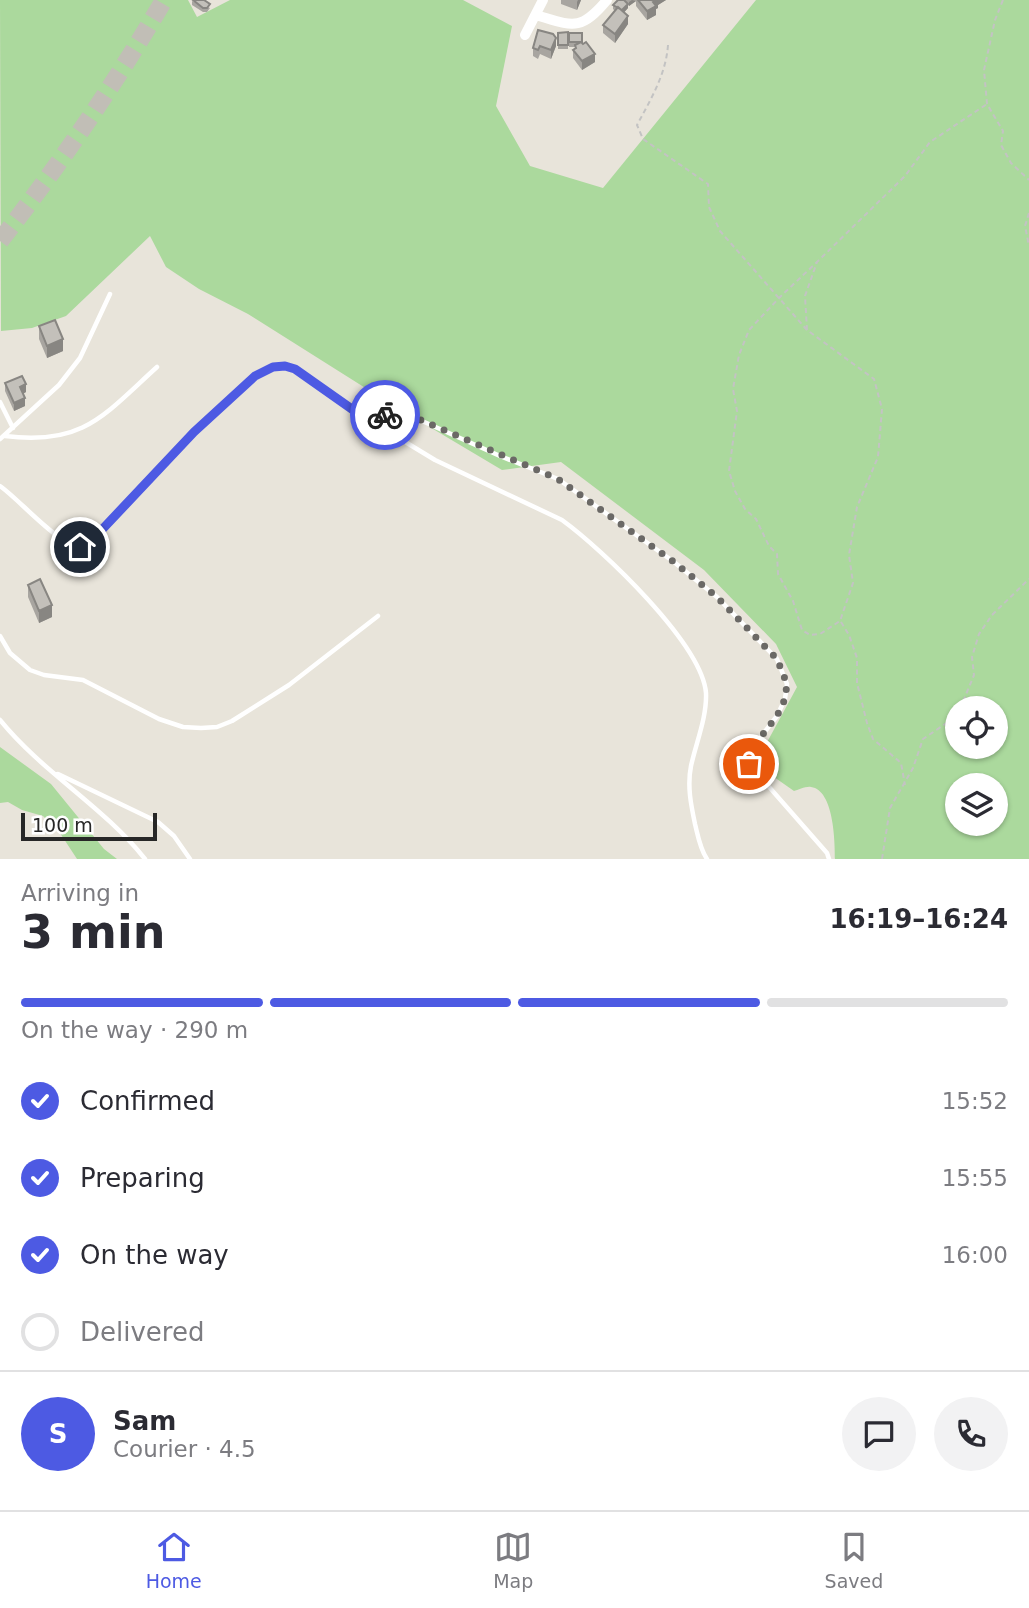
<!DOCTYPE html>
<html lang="en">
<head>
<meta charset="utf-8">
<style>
  body { margin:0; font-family:"DejaVu Sans",sans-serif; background:#f2f2f3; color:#2b2b33; height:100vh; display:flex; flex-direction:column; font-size:26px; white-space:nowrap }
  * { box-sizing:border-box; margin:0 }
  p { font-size:23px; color:#7c7c81 }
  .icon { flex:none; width:38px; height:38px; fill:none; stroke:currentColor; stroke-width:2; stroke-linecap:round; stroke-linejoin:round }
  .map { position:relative; height:859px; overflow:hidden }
  .drawer { display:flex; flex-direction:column; background:#fff; flex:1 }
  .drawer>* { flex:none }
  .buttons { position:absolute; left:945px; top:696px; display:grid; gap:14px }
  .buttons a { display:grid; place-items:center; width:63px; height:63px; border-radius:50%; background:#fff; box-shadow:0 2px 5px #0004; font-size:35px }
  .scale { position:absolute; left:21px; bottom:18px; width:136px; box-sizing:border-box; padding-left:7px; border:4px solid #272727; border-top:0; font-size:19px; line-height:24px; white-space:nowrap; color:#272727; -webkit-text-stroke:5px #fff; paint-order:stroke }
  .pin { position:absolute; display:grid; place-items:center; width:60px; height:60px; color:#fff; margin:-30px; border:4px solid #fff; border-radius:50%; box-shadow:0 2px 7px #0007 }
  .courier { position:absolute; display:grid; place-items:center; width:70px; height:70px; margin:-35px; border:5px solid #4d5ae3; border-radius:50%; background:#fff; color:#222; box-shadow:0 2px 9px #0007 }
  .headline em { font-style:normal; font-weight:700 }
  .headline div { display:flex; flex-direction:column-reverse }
  .headline { display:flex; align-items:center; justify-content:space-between; height:119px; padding:0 21px }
  h1 { font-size:46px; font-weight:700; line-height:52px }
  .bar { display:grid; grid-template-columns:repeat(4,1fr); gap:10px 7px; align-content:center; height:84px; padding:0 21px }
  .bar i { height:9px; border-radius:5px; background:#e1e1e2 }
  .bar .selected { background:#4d5ae3 }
  .bar p { grid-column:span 4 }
  .line { display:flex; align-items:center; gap:18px; padding:0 21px; border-top:2px solid #e1e1e2 }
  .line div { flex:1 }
  .round { display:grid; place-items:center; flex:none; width:74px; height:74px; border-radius:37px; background:#f2f2f3 }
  ol { padding:0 21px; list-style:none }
  li { display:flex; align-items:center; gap:21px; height:77px }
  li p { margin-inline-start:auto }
  li .icon { padding:7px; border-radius:50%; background:#4d5ae3; color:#fff; stroke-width:4 }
  li:last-child { color:#7c7c81 }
  li i { width:38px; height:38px; border:4px solid #e1e1e2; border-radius:50% }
  .dock { display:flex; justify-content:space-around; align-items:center; height:98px; border-top:2px solid #e1e1e2; background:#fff; font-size:19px; color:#7c7c81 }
  .dock a { display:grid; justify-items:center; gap:4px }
  .dock .selected { color:#4d5ae3 }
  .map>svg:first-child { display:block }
  .green { fill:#abd99d; fill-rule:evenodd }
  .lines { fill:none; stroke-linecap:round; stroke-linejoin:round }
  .highway-tunnel { stroke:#c1beb6; stroke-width:18; stroke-dasharray:18 9; stroke-linecap:butt }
  .path { stroke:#c3c3c3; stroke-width:2; stroke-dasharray:5 3.5; stroke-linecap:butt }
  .lane { stroke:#fff; stroke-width:4.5 }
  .street { stroke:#fff; stroke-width:10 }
  .wall { fill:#a8a5a0 }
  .shaded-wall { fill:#888682 }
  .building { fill:#c3c0ba; stroke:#888682; stroke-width:2 }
  .done { stroke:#6b6966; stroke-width:7; stroke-dasharray:0 12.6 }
  .route { stroke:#4d5ae3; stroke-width:9 }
</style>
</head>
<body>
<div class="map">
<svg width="1029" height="859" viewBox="0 0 1029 859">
  <rect width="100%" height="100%" fill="#e8e4da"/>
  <path class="green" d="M0 0H188L197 17 230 0H463L512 26 496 106 530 166 603 188 756 0H1029V859H835C835 842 834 790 811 787 806 786 798 790 794 791L774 777 765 758V746L797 687 776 644 704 570 561 462 502 470 386 401 248 314 199 289 166 267 150 236 66 316 32 328 1 331ZM957 709H996V747H957ZM957 786H996V824H957Z
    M0 747 51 784 104 849 117 859H77L60 833 43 816 22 810 8 802 0 803Z"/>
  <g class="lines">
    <path class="highway-tunnel" d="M0 241C60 164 115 84 164 0"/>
    <path class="path" d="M1003 0 995 20 984 70 987 104 1003 131 1001 145 1011 163 1029 180
      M668 45C666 74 651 99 637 125L643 139 708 184 709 207 720 231 807 330 874 379 882 409 878 457 857 507 849 555 853 583 840 621 820 634 810 635 802 630 793 601 778 574 777 554 769 546 756 519 745 509 735 491 729 471 737 411 733 389 739 355 749 330 780 297 817 262
      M1029 213 1025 226 1029 246
      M807 330 805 296 817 262 905 176 930 142 987 104
      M841 622 849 635 857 658V683L867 723 873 739 901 763 905 785
      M960 709 974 675 972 657 979 634 992 615 1029 579
      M882 859 890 808 913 768 923 739 954 718 957 713"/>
    <path class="lane" d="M0 402 13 428
      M367 419 402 412 500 456 558 479 674 562 717 597 777 659 787 684 785 699 777 716 753 747 749 764 827 853 829 859
      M5 436C83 446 104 415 157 367
      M0 439 59 385 80 358 110 294
      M0 486C19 499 60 547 80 546L96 536 194 432 255 376 273 367 295 369 346 406 435 460 562 520C602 549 702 644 706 693 707 717 696 743 691 766 687 786 691 805 695 824 698 836 700 849 707 859
      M0 636 10 653 30 670 44 675 83 680 159 719 183 727 201 728 217 727 232 721 289 685 378 616
      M0 720C43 773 103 806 145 859
      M58 774 158 822 174 836 190 859"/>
    <path class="street" d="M536 15C573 26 580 32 607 0
      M525 35 543 0"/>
  </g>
  <path class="wall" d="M561 0H581L577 10 561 4Z
    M618 0H666L658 5V8L656 9V15L647 20 636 6V1L629 6 628 5V8L624 12 628 24 615 43 603 33V25L615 11 613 9V5Z
    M192 1 210 8 207 12H203L192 5Z
    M538 30 556 46 551 59 540 54 538 59 533 56V48Z
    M568 32V49H558V33Z
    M569 33 582 43 595 62 582 70 573 58V50L575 49V47H569Z
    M39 326 63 351 47 358 39 339Z
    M5 383 26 392 23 394 25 406 14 411 5 391Z
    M28 585 52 617 39 623 28 597Z"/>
  <path class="shaded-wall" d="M578 0H581L577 10V2Z
    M632 0 636 1 629 6V2Z
    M657 0H666L658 5V8L656 9V15L647 20V11L653 2Z
    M628 4V8L621 16V12Z
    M628 16V24L615 43V34Z
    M556 38V46L551 59V50Z
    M595 54V62L582 70V61Z
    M63 339V351L47 358V346Z
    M26 384V392L20 395V387Z
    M25 398V406L14 411V403Z
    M52 605V617L39 623V611Z"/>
  <path class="building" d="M193 0H204L210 4 207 8H203Z
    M618 0H624L628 4 622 10 613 5Z
    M638 0H657L653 2 656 6 647 11Z
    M618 7 628 16 615 34 603 25Z
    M538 30 553 34 556 38 551 50 540 46 538 50 533 48Z
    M568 32V45H558V33Z
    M569 33H582V42H569Z
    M581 42 583 44 586 42 595 54 582 61 573 50 576 48 575 45Z
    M55 320 63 339 47 346 39 326Z
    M22 376 26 384 20 387 25 398 14 403 5 383Z
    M40 579 52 605 39 611 28 585Z"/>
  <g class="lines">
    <path class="done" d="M385 415 402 412 558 479 674 562 717 597 777 659 787 684 785 699 777 716 753 747 749 764"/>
    <path class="route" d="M80 547 96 536 194 432 255 376 273 367 285 366 295 369 366 419 385 415"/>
  </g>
</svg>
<div class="buttons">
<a><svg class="icon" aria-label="locate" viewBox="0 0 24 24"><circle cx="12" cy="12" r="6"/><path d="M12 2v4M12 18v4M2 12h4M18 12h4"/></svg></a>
<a><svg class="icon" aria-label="layers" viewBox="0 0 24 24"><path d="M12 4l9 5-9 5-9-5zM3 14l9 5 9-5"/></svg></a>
</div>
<div class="scale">100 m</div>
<div class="pin" style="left:749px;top:764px;background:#ea580c"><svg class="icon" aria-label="bag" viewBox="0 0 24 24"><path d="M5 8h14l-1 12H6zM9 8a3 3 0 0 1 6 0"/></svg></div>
<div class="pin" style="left:80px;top:547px;background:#1f2937"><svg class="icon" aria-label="home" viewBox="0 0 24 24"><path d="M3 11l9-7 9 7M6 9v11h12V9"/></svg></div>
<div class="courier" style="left:385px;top:415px"><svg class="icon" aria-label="bike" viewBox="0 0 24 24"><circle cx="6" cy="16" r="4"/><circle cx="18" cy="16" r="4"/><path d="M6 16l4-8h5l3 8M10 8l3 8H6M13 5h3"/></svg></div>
</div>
<section class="drawer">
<div class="headline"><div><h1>3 min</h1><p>Arriving in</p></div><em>16:19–16:24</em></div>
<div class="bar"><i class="selected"></i><i class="selected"></i><i class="selected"></i><i></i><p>On the way · 290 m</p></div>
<ol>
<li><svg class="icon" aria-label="check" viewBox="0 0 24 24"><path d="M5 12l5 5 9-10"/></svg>Confirmed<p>15:52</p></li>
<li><svg class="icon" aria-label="check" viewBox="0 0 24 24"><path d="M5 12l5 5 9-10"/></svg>Preparing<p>15:55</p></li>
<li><svg class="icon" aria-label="check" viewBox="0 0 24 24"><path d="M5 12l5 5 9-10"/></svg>On the way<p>16:00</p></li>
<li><i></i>Delivered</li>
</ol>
<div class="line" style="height:126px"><b class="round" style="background:#4d5ae3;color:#fff">S</b><div><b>Sam</b><p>Courier · 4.5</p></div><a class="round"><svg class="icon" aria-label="chat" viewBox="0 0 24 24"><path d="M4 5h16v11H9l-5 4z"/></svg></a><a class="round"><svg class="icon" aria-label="phone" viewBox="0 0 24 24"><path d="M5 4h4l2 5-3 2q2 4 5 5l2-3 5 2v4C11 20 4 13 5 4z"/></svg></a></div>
</section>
<nav class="dock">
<a class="selected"><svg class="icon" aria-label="home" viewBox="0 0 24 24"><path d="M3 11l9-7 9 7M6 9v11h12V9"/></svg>Home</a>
<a><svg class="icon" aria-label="map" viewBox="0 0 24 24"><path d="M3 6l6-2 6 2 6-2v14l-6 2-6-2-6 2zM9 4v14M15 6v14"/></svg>Map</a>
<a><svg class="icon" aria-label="saved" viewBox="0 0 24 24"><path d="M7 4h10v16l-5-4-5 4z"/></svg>Saved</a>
</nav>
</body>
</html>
